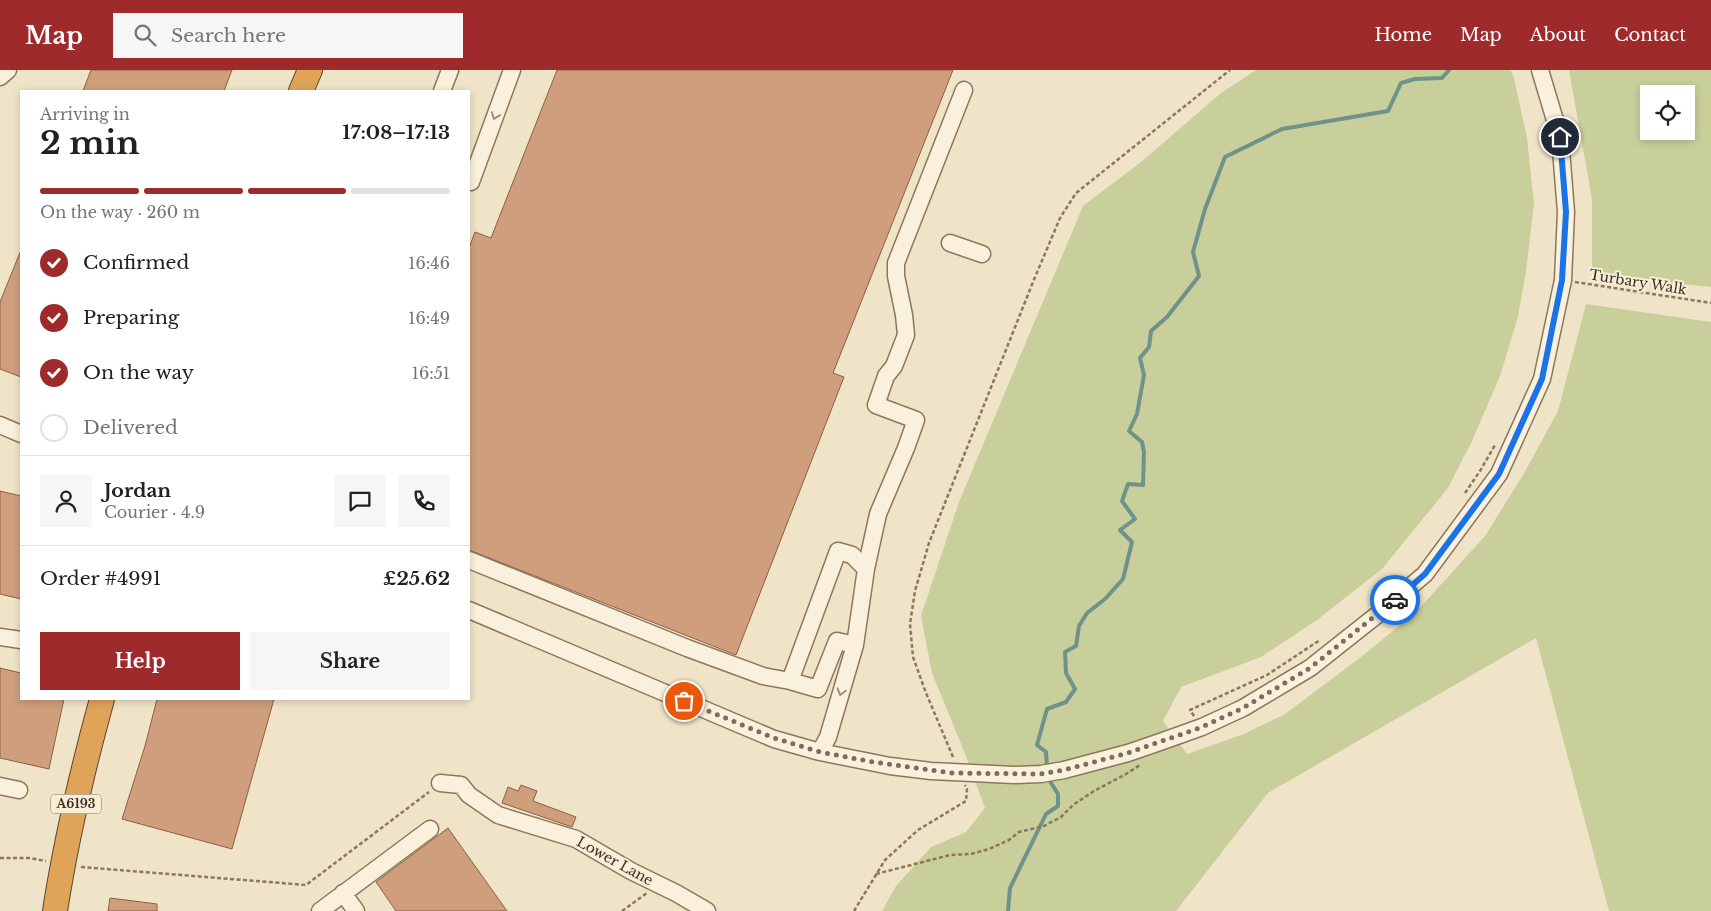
<!DOCTYPE html>
<html lang="en">
<head>
<meta charset="utf-8">
<style>
  body { margin:0; font-family:"Libre Baskerville",serif; background:#f6f6f6; color:#202124; height:100vh; display:flex; flex-direction:column; font-size:19px; white-space:nowrap }
  * { box-sizing:border-box; margin:0 }
  p { font-size:16px; color:#757577 }
  .icon { flex:none; width:28px; height:28px; fill:none; stroke:currentColor; stroke-width:2; stroke-linecap:round; stroke-linejoin:round }
  .map { position:relative; flex:1; overflow:hidden }
  .details { position:absolute; left:20px; top:20px; width:450px; height:610px; display:flex; flex-direction:column; background:#fff; border-radius:0px; box-shadow:0 2px 8px #0003 }
  .details>* { flex:none }
  .controls { position:absolute; left:1640px; top:15px; display:grid; gap:10px }
  .controls a { display:grid; place-items:center; width:55px; height:55px; border-radius:0px; background:#fff; box-shadow:0 2px 8px #0003; font-size:25px }
  .pin { position:absolute; display:grid; place-items:center; width:42px; height:42px; color:#fff; margin:-21px; border:2px solid #fff; border-radius:50%; box-shadow:0 1px 5px #0007 }
  .courier { position:absolute; display:grid; place-items:center; width:50px; height:50px; margin:-25px; border:4px solid #1a73e8; border-radius:50%; background:#fff; color:#222; box-shadow:0 1px 6px #0007 }
  .headline em { font-style:normal; font-weight:800 }
  .headline div { display:flex; flex-direction:column-reverse }
  .headline { display:flex; align-items:center; justify-content:space-between; height:85px; padding:0 20px }
  h1 { font-size:32px; font-weight:800; line-height:38px }
  .bar { display:grid; grid-template-columns:repeat(4,1fr); gap:8px 5px; align-content:center; height:60px; padding:0 20px }
  .bar i { height:6px; border-radius:4px; background:#e0e0e0 }
  .bar .on { background:#9e2a2b }
  .bar p { grid-column:span 4 }
  .line { display:flex; align-items:center; gap:12px; padding:0 20px; border-top:1px solid #e0e0e0 }
  .line div { flex:1 }
  .round { display:grid; place-items:center; flex:none; width:52px; height:52px; border-radius:0px; background:#f6f6f6 }
  ol { padding:0 20px; list-style:none }
  li { display:flex; align-items:center; gap:15px; height:55px }
  li p { margin-inline-start:auto }
  li .icon { padding:5px; border-radius:50%; background:#9e2a2b; color:#fff; stroke-width:4 }
  li:last-child { color:#757577 }
  li i { width:28px; height:28px; border:2px solid #e0e0e0; border-radius:50% }
  .primary-button { display:flex; gap:10px; margin-top:auto; padding:10px 20px }
  .primary-button a { flex:1; height:58px; border-radius:0px; background:#9e2a2b; color:#fff; font-size:20px; font-weight:800; line-height:58px; text-align:center }
  .primary-button a+a { background:#f6f6f6; color:#202124 }
  header { display:flex; align-items:center; gap:30px; box-sizing:border-box; height:70px; padding:0 25px; background:#9e2a2b; color:#fff }
  header strong { font-size:24px }
  nav { display:flex; gap:28px; margin-inline-start:auto; font-size:18px }
  .search { width:350px; height:45px; background:#f6f6f6; display:flex; align-items:center; gap:12px; box-sizing:border-box; padding:0 18px; border-radius:0px; color:#757577; font-size:19px }
  .map>svg:first-child { display:block }
  .green { fill:#c9cf9b; fill-rule:evenodd }
  .lines { fill:none; stroke-linecap:round; stroke-linejoin:round }
  .stream { stroke:#6f938a; stroke-width:4 }
  .building { fill:#cf9f7d; stroke:#8d5f41 }
  .minor-casing { stroke:#8d765c; stroke-width:19 }
  .highway-casing { stroke:#5b4430; stroke-width:26 }
  .path { stroke:#8d765c; stroke-width:2.5; stroke-dasharray:4 2.5; stroke-linecap:butt }
  .minor { stroke:#faf1dc; stroke-width:16 }
  .highway { stroke:#e0a458; stroke-width:24 }
  .oneway { stroke:#9c907e }
  .done { stroke:#7c6e5b; stroke-width:5; stroke-dasharray:0 9 }
  .route { stroke:#1a73e8; stroke-width:6 }
  .labels { text-anchor:middle; stroke-width:4; stroke-linejoin:round; paint-order:stroke }
  .shield { fill:#f7eed8; stroke:#756857; stroke-width:1 }
  .shield-label { font-size:12px; font-weight:bold; fill:#3d2e20 }
  .street-label { font-size:14px; fill:#3d2e20; stroke:#f7eed8 }
</style>
</head>
<body>
<header>
<strong>Map</strong>
<div class="search"><svg class="icon" aria-label="search" viewBox="0 0 24 24"><circle cx="10" cy="10" r="6"/><path d="M15 15l6 6"/></svg>Search here</div>
<nav><a>Home</a><a>Map</a><a>About</a><a>Contact</a></nav>
</header>
<div class="map">
<svg width="1711" height="841" viewBox="0 0 1711 841">
  <rect width="100%" height="100%" fill="#f0e4c8"/>
  <path class="green" d="M1256 0H1511L1514 8 1527 68 1534 134 1526 201 1518 247 1500 306 1472 371 1448 418 1382 499 1317 550 1261 587 1181 617 1163 651 1187 684 1244 664 1285 644 1361 587 1416 542 1485 466 1523 405 1558 341 1586 234 1711 252V841H1609L1536 568 1268 723 1176 841H882L896 816 931 777 966 762 985 738 964 681 932 603 921 546 959 432 1083 136 1141 92 1221 23Z
    M1569 0H1711V217L1670 213 1592 201V129ZM1649 24H1686V61H1649Z"/>
  <g class="lines">
    <path class="stream" d="M1047 699 1046 682 1037 675 1047 639 1066 632 1075 619 1066 603 1065 582 1076 576 1079 556 1087 543 1105 529 1123 509 1132 472 1120 460 1135 449 1122 431 1128 414 1143 415 1144 382 1142 372 1129 361 1137 344 1144 305 1140 288 1149 277 1151 261 1167 247 1199 206 1193 182 1205 139 1225 87 1282 59 1388 41 1401 13 1415 9 1442 8 1449 0
      M1008 841 1010 818 1046 744 1058 736V724L1048 708"/>
  </g>
  <path class="building" d="M91 0H232L224 21H83Z
    M557 0H953L833 303 844 307 736 585 469 480V178L475 162 491 168Z
    M21 180V307L0 299V232Z
    M0 421 21 426V529L0 524Z
    M0 598 21 603V629H64L49 699 0 688Z
    M157 629H274L232 779 122 749 145 676Z
    M521 715 537 721 533 731 576 747 572 757 502 733 508 717 518 721Z
    M448 758 507 841H396L376 812Z
    M110 828 157 834V841H108Z"/>
  <g class="lines">
    <g class="minor-casing">
      <path id="minor" d="M0 7 8 0
        M442 21 450 0
        M469 111 471 112 512 0
        M950 173 982 184
        M0 355 21 364
        M469 490 687 578 763 606 790 611 838 481 852 485 866 499
        M469 540 774 669 820 682 890 696 931 701 1014 705 1041 704 1064 700 1128 683 1160 672 1202 657 1243 638 1310 598 1377 545 1425 504 1499 404 1542 309 1563 210 1566 142 1560 67 1540 0
        M0 567 21 570
        M790 611 818 619 837 571 855 575
        M820 682 828 667 855 575 866 499 878 444 906 378 916 350 876 335 886 306 894 296 906 265 904 245 896 206V193L964 20
        M440 713 461 715 469 725 498 745 576 769 631 801 676 823 707 841
        M0 716 19 720
        M343 823 356 841
        M320 841 430 759"/>
    </g>
    <g class="highway-casing">
      <path id="highway" d="M301 21 310 0
        M55 841C66 770 83 698 102 629"/>
    </g>
    <path class="path" d="M1575 212 1711 233
      M1465 423 1480 401 1495 375
      M1194 646 1190 640 1267 605 1320 570
      M953 687 926 623 913 587 910 554 915 521 929 473 1033 212 1060 148 1076 123 1230 0
      M0 788H30L46 791
      M81 797 306 815 429 722
      M876 804 950 785 971 784 989 779 1009 770 1019 762 1044 756 1061 747 1073 735 1094 721 1126 704 1140 695
      M622 841 647 823
      M854 841 885 790 918 760 966 731 967 719 965 715"/>
    <use href="#minor" class="minor"/>
    <use href="#highway" class="highway"/>
  </g>
  <defs><path id="oneway-chevron" d="M-2-3.5L2.5 0L-2 3.5" fill="none" stroke-width="1.6" stroke-linecap="round" stroke-linejoin="round" transform="scale(1.25)"/></defs>
  <g class="oneway">
    <use href="#oneway-chevron" transform="translate(495 46) rotate(110)"/>
    <use href="#oneway-chevron" transform="translate(841 622) rotate(106)"/>
  </g>
  <g class="lines">
    <path class="done" d="M684 631 774 668 820 682 873 692 952 703 1041 704 1064 700 1128 683 1202 657 1243 638 1310 598 1395 530"/>
    <path class="route" d="M1395 530 1425 504 1499 404 1542 309 1562 210 1566 142 1560 67"/>
  </g>
  <g class="labels">
    <rect class="shield" x="51" y="724.5" width="50" height="19" rx="4"/>
    <g class="shield-label">
      <text x="76" y="738">A6193</text>
    </g>
    <g class="street-label">
      <text transform="translate(1638 212) rotate(9)" y="5">Turbary Walk</text>
      <text transform="translate(615 791) rotate(29)" y="5">Lower Lane</text>
    </g>
  </g>
</svg>
<div class="controls">
<a><svg class="icon" aria-label="locate" viewBox="0 0 24 24"><circle cx="12" cy="12" r="6"/><path d="M12 2v4M12 18v4M2 12h4M18 12h4"/></svg></a>
</div>
<div class="pin" style="left:684px;top:631px;background:#ea580c"><svg class="icon" aria-label="bag" viewBox="0 0 24 24"><path d="M5 8h14l-1 12H6zM9 8a3 3 0 0 1 6 0"/></svg></div>
<div class="pin" style="left:1560px;top:67px;background:#1f2937"><svg class="icon" aria-label="home" viewBox="0 0 24 24"><path d="M3 11l9-7 9 7M6 9v11h12V9"/></svg></div>
<div class="courier" style="left:1395px;top:530px"><svg class="icon" aria-label="car" viewBox="0 0 24 24"><path d="M5 17H2v-5l4-1 3-4h7l3 4 3 1v5h-3M9 17h6M6 11h13"/><circle cx="7" cy="17" r="2"/><circle cx="17" cy="17" r="2"/></svg></div>
<section class="details">
<div class="headline"><div><h1>2 min</h1><p>Arriving in</p></div><em>17:08–17:13</em></div>
<div class="bar"><i class="on"></i><i class="on"></i><i class="on"></i><i></i><p>On the way · 260 m</p></div>
<ol>
<li><svg class="icon" aria-label="check" viewBox="0 0 24 24"><path d="M5 12l5 5 9-10"/></svg>Confirmed<p>16:46</p></li>
<li><svg class="icon" aria-label="check" viewBox="0 0 24 24"><path d="M5 12l5 5 9-10"/></svg>Preparing<p>16:49</p></li>
<li><svg class="icon" aria-label="check" viewBox="0 0 24 24"><path d="M5 12l5 5 9-10"/></svg>On the way<p>16:51</p></li>
<li><i></i>Delivered</li>
</ol>
<div class="line" style="height:90px"><a class="round"><svg class="icon" aria-label="person" viewBox="0 0 24 24"><circle cx="12" cy="8" r="4"/><path d="M4 21q1-7 8-7t8 7"/></svg></a><div><b>Jordan</b><p>Courier · 4.9</p></div><a class="round"><svg class="icon" aria-label="chat" viewBox="0 0 24 24"><path d="M4 5h16v11H9l-5 4z"/></svg></a><a class="round"><svg class="icon" aria-label="phone" viewBox="0 0 24 24"><path d="M5 4h4l2 5-3 2q2 4 5 5l2-3 5 2v4C11 20 4 13 5 4z"/></svg></a></div>
<div class="line" style="height:65px"><div>Order #4991</div><b>£25.62</b></div>
<div class="primary-button"><a>Help</a><a>Share</a></div>
</section>
</div>
</body>
</html>
